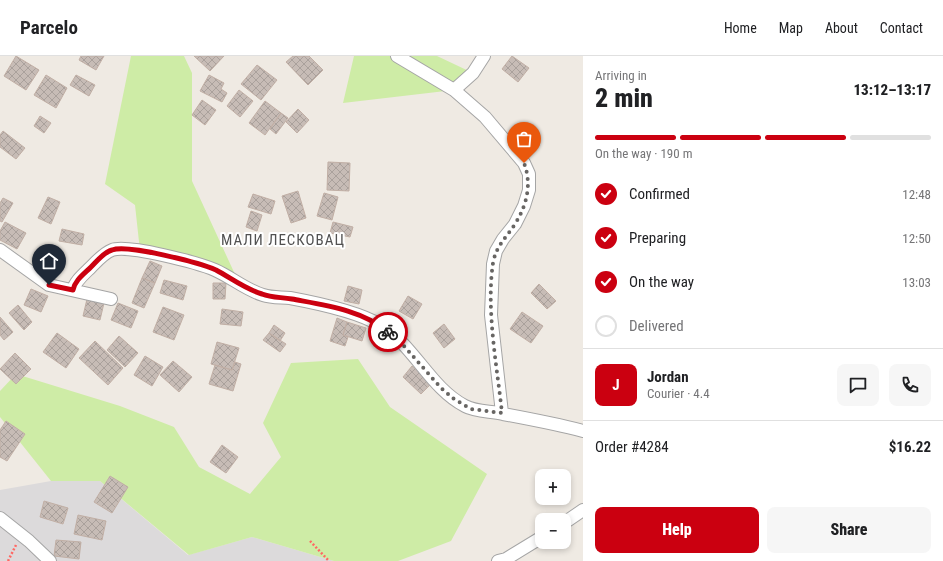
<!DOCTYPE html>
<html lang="en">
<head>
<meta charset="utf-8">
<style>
  body { margin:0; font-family:"Roboto Condensed",sans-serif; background:#f6f6f6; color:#202124; height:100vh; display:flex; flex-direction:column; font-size:15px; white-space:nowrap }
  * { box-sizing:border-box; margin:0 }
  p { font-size:13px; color:#757577 }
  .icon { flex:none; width:22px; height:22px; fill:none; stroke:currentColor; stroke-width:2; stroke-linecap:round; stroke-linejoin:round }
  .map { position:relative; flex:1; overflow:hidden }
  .sheet { display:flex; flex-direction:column; background:#fff; width:360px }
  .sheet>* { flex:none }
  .buttons { position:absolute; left:535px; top:413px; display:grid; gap:8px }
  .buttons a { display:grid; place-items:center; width:36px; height:36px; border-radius:8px; background:#fff; box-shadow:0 2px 6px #0003; font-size:20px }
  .pin { position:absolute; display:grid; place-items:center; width:34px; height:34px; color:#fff; margin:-41px -17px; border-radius:50% 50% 50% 0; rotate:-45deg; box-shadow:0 0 4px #0007 }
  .pin .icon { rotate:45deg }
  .courier { position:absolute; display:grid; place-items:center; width:40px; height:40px; margin:-20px; border:3px solid #cb0010; border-radius:50%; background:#fff; color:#222; box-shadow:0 1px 5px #0007 }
  .summary em { font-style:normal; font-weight:800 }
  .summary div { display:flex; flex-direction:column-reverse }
  .summary { display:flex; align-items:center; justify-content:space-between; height:68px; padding:0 12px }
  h1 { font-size:26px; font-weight:800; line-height:30px }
  .bar { display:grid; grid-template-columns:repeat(4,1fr); gap:6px 4px; align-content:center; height:48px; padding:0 12px }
  .bar i { height:5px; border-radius:3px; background:#e0e0e0 }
  .bar .selected { background:#cb0010 }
  .bar p { grid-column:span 4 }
  .line { display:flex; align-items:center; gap:10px; padding:0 12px; border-top:1px solid #e0e0e0 }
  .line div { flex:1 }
  .round { display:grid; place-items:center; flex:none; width:42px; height:42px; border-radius:8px; background:#f6f6f6 }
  ol { padding:0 12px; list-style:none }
  li { display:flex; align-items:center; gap:12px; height:44px }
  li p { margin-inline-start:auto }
  li .icon { padding:4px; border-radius:50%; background:#cb0010; color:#fff; stroke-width:4 }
  li:last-child { color:#757577 }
  li i { width:22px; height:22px; border:2px solid #e0e0e0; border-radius:50% }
  .button { display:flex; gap:8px; margin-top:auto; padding:8px 12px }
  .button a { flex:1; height:46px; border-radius:8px; background:#cb0010; color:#fff; font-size:16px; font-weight:800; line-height:46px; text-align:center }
  .button a+a { background:#f6f6f6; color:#202124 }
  header { display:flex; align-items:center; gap:24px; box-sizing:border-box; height:56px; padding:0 20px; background:#fff; border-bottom:1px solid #e0e0e0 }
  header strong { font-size:19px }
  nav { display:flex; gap:22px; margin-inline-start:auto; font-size:14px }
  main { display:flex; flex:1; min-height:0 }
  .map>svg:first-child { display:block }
  .residential { fill:#dcdadb }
  .grass { fill:#ceeca6 }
  .building { fill:url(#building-cross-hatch); stroke:#c1afa5 }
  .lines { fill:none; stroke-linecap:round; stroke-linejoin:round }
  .minor-casing { stroke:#a5a5a5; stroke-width:14 }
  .path { stroke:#ff6864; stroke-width:2.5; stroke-dasharray:2 2; stroke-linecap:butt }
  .minor { stroke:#fff; stroke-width:12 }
  .done { stroke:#676563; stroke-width:4; stroke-dasharray:0 7.2 }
  .route { stroke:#cb0010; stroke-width:5 }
  .labels { text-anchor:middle; stroke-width:4; stroke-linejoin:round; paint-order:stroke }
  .neighbourhood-label { font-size:15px; letter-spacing:1px; fill:#515151; stroke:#fff }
</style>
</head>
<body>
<header>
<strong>Parcelo</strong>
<nav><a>Home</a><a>Map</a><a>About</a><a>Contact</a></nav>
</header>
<main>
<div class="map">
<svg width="583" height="505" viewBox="0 0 583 505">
  <defs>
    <pattern id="building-cross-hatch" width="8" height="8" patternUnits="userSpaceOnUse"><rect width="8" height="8" fill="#c7bcb6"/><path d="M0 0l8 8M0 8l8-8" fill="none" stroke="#aaa19c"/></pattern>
  </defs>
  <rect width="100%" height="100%" fill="#efeae3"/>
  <path class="residential" d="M51 425H100L188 499 252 481 334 505H0V434Z"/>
  <path class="grass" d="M131 0H184L192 17V125L239 227 140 195 135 149 105 128Z
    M354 0H437L473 17 454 34 343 47Z
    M358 303 390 351 487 418 451 485 398 505H334L252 481 189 499 100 425H51L0 361V335L16 318 120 350 174 371 199 411 250 438 281 401 263 367 291 307Z"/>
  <path class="building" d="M16 0 39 14 26 34 4 20Z
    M81 0H104L96 14 79 4Z
    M194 0H224L210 15Z
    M293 0H309L323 14 308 29 286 6Z
    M512 0 529 12 518 26 502 13Z
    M257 9 277 24 261 44 241 28Z
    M46 19 67 32 56 52 34 39Z
    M76 19 95 29 89 40 70 29Z
    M209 19 224 27 221 33 227 37 222 46 200 35Z
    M239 34 253 45 240 61 227 50Z
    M202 44 216 54 205 69 192 59Z
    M265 45 281 57 265 79 249 67Z
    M298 53 309 64 297 77 286 66Z
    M281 57 288 62 276 78 270 73Z
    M40 60 51 67 44 77 34 70Z
    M3 75 25 92 16 103 0 91V79Z
    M328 106 350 107 349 135 327 134Z
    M298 135 306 162 291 167 282 140Z
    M324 137 338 141 332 164 317 160Z
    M253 138 275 145 271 158 248 151Z
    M48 141 60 146 51 168 38 162Z
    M3 142 13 147 2 166 0 165V147Z
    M251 155 262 159 257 175 246 171Z
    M5 166 26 177 17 193 0 184V175Z
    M333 166 353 171 350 181 330 177Z
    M62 173 84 178 82 189 59 185Z
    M150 205 162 210 155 227 142 222Z
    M142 222 155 227 144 252 132 247Z
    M164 224 187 230 183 244 160 237Z
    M213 227H226L225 243H213Z
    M539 228 556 245 547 253 531 237Z
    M348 230 362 234 359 248 344 245Z
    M31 233 48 240 41 256 24 249Z
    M408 240 422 248 413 263 399 255Z
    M87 243 104 247 100 264 83 260Z
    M118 247 138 255 131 272 111 264Z
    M18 249 32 266 24 274 9 257Z
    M163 251 184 259 174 284 153 276Z
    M222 253 243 256 241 270 220 268Z
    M522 256 543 270 531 287 510 273Z
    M0 261 13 276 4 284 0 279Z
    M337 262 347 266 343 279 348 281 345 290 330 285Z
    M347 266 366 272 362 285 343 279Z
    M444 268 455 283 444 292 433 277Z
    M274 269 285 277 280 285 269 277Z
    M57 277 79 293 66 312 43 296Z
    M269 277 286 288 280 296 263 284Z
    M119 280 138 297 125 311 107 294Z
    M95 285 123 312 108 329 79 302Z
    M217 286 239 292 232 314 211 308Z
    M15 297 31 313 16 328 0 313Z
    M145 300 163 311 152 330 134 319Z
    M173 305 192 321 179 336 160 319Z
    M235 306 241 308 233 335 209 328 215 309 232 314Z
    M412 310 432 327 421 338 403 321Z
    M6 365 25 378 7 405 0 401V374Z
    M222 389 238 401 226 417 210 406Z
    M110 420 128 431 112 457 94 446Z
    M44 445 68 452 63 468 40 461Z
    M78 459 106 465 102 484 74 478Z
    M56 484 81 486 79 503 54 500Z"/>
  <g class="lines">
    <g class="minor-casing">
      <path id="minor" d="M397 0 454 34 485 61 524 107 529 118V134L524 150 515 168 503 183 496 195 493 208 491 259 502 357
        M454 34 473 17 484 0
        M0 194 49 229 111 243
        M73 234C75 225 84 218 91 211 97 205 104 197 112 194 127 188 199 207 215 214 231 221 246 234 263 239 272 242 281 241 290 242 317 247 357 255 380 269 414 289 430 332 465 350 476 356 491 355 503 358 530 363 557 368 583 375
        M0 462 29 485 50 505
        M564 467 583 454
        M498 505 506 503 542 481"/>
    </g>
    <path class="path" d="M310 485 329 505
      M8 505 16 489"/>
    <use href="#minor" class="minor"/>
  </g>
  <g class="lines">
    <path class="done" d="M388 276 404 290 441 332 454 343 471 353 502 357C497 310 486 254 493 207 496 190 506 182 515 168 527 149 532 128 524 107"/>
    <path class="route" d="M49 229 73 234C75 224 84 218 91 211 97 205 104 196 112 194 128 188 200 207 216 214 231 222 245 233 262 238 272 242 281 241 292 243 324 249 363 254 388 276"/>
  </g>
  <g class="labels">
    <g class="neighbourhood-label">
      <text x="283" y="189">МАЛИ ЛЕСКОВАЦ</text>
    </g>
  </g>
</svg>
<div class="buttons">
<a>+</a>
<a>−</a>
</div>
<div class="pin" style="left:524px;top:107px;background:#ea580c"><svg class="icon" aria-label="bag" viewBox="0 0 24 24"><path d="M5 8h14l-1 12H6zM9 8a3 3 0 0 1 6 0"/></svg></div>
<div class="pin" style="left:49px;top:229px;background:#1f2937"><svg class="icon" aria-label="home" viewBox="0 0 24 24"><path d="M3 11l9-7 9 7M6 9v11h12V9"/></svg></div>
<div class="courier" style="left:388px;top:276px"><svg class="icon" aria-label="bike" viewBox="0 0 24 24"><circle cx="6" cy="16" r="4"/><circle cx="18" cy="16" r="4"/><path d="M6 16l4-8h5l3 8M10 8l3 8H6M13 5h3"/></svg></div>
</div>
<section class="sheet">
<div class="summary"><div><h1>2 min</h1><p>Arriving in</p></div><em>13:12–13:17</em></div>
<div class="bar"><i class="selected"></i><i class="selected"></i><i class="selected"></i><i></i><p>On the way · 190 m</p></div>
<ol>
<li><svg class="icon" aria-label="check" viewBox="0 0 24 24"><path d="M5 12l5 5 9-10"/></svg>Confirmed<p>12:48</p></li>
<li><svg class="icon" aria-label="check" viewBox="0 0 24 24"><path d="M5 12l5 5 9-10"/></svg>Preparing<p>12:50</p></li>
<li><svg class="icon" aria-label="check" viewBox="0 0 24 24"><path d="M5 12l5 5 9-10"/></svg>On the way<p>13:03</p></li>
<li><i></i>Delivered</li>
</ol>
<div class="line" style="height:72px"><b class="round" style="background:#cb0010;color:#fff">J</b><div><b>Jordan</b><p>Courier · 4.4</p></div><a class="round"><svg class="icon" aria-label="chat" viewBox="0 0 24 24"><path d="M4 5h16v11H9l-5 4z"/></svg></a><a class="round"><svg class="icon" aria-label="phone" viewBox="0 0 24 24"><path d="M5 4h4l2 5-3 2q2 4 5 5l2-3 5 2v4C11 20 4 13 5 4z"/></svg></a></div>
<div class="line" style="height:52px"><div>Order #4284</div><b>$16.22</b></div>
<div class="button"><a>Help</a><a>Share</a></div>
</section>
</main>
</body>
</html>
